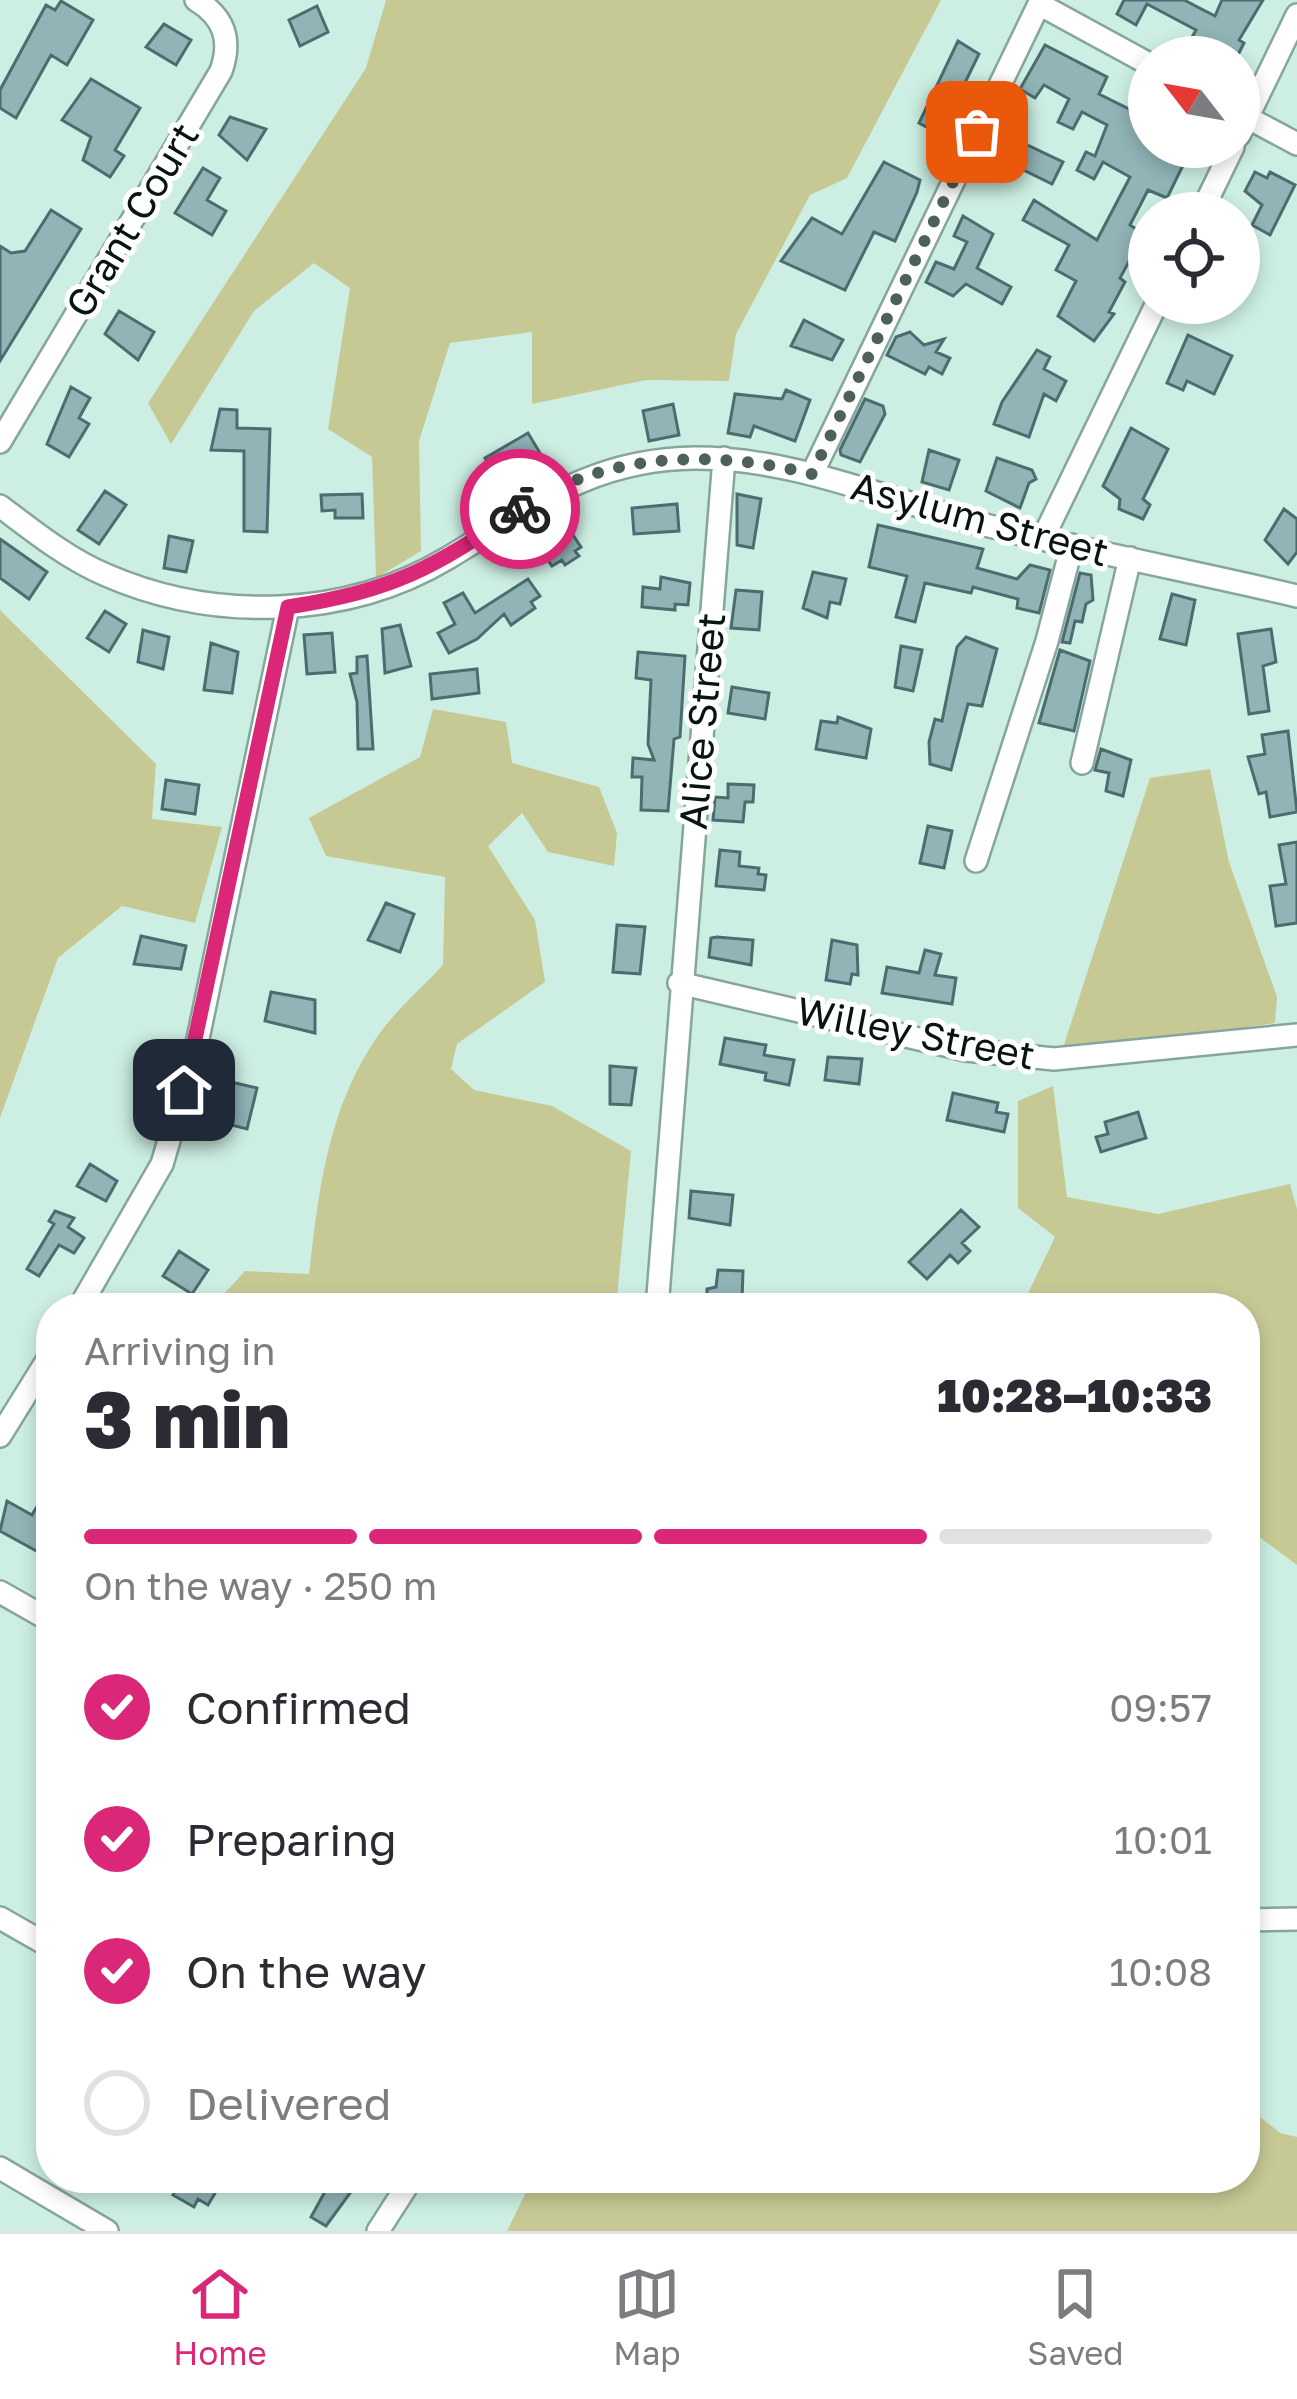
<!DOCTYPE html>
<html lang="en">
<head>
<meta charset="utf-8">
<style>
  body { margin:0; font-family:"Golos Text",sans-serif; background:#f7f7f7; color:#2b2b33; height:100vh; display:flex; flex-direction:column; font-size:45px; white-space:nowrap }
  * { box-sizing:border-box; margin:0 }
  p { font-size:39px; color:#7c7c81 }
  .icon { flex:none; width:66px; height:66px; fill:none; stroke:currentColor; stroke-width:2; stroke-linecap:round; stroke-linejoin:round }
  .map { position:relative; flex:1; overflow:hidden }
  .drawer { position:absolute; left:36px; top:1293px; width:1224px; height:900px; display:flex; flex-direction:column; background:#fff; border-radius:48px; box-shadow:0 6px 18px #0003 }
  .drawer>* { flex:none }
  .needle { width:78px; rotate:301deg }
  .fabs { position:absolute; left:1128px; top:36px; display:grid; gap:24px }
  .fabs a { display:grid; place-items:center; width:132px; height:132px; border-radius:50%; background:#fff; box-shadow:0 6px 18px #0003; font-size:60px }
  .pin { position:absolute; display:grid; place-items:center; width:102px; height:102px; color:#fff; margin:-51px; border-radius:24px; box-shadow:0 6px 18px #0006 }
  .courier { position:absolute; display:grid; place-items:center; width:120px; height:120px; margin:-60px; border:9px solid #db2777; border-radius:50%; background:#fff; color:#222; box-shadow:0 3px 15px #0007 }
  .headline em { font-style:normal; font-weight:800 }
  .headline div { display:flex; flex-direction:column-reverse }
  .headline { display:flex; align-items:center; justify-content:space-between; height:204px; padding:0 48px }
  h1 { font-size:78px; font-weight:800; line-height:90px }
  .bar { display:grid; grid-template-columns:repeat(4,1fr); gap:18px 12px; align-content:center; height:144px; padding:0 48px }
  .bar i { height:15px; border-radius:9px; background:#e1e1e2 }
  .bar .on { background:#db2777 }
  .bar p { grid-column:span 4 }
  ol { padding:0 48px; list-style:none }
  li { display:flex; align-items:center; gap:36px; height:132px }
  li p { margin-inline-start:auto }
  li .icon { padding:12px; border-radius:50%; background:#db2777; color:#fff; stroke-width:4 }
  li:last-child { color:#7c7c81 }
  li i { width:66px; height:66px; border:6px solid #e1e1e2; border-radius:50% }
  .tabs { display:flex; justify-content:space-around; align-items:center; height:168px; border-top:3px solid #e1e1e2; background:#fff; font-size:33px; color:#7c7c81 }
  .tabs a { display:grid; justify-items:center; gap:6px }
  .tabs .on { color:#db2777 }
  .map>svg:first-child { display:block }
  .green { fill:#c7c995 }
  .building { fill:#91b4b7; stroke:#4c6c70; stroke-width:3 }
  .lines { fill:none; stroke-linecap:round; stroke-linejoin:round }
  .minor-casing { stroke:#87a69b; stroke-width:26 }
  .minor { stroke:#fff; stroke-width:21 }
  .done { stroke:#4d615a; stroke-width:12; stroke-dasharray:0 21.6 }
  .route { stroke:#db2777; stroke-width:15 }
  .labels { text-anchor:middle; stroke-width:10; stroke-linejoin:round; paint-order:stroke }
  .street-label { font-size:39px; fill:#081411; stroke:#fff }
</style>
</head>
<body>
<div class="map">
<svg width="1297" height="2231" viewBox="0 0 1297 2231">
  <rect width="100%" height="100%" fill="#cdefe3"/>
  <path class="green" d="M386 0H941L847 178 810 195 736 334 729 381 646 380 532 404V332L450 343 419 441 421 551 376 578 372 457 328 429 350 288 314 263 254 311 171 444 148 403 366 68Z
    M0 610 156 764 152 819 222 827 195 923 122 906 58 958 0 1118Z
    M433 709 506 722 512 763 599 787 617 833 614 866 548 852 522 813 488 846 535 920 545 982 457 1044 451 1069 474 1090 552 1106 631 1151 616 1308H211L245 1271 309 1274C319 1188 328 1107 379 1034 397 1009 423 987 443 965L445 877 326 856 309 818 420 757Z
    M1210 769 1229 862 1277 997 1275 1023 1061 1054 1150 778Z
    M1053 1086 1067 1197 1158 1214 1290 1184 1297 1209V1565L1254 1533 1245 1540V1308H1021L1055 1237 1018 1208V1101Z
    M1245 2045 1253 2059 1247 2106 1280 2133 1297 2137V2231H507L533 2178H1245Z"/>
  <path class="building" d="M1124 0H1184L1215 16 1222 0H1263L1239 40 1244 43 1237 57H1203L1186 48 1196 30 1147 4 1136 25 1117 14Z
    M61 1 93 20 67 65 51 55 16 118 0 108V90L46 5 55 10Z
    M317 6 328 32 300 46 289 20Z
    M164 24 191 40 176 65 146 47Z
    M958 41 979 54 940 134 919 123Z
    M1045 45 1107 77 1099 94 1149 119V147H1192L1167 198 1148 190 1130 225 1144 234 1120 278 1125 282 1109 312 1114 314 1094 341 1058 316 1076 281 1056 270 1069 245 1023 220 1034 200 1097 240 1130 177 1103 162 1094 179 1077 170 1086 152 1095 156 1107 125 1082 112 1073 129 1058 122 1069 99 1044 85 1035 98 1020 89Z
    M91 79 140 108 115 150 124 156 110 177 83 160 91 137 62 120Z
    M230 117 266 129 247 160 219 135Z
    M1004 134 1063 162 1052 184 993 155Z
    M884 162 920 180 917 192 895 241 874 232 845 290 781 261 812 218 842 234Z
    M203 168 220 178 207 200 226 211 212 235 175 213Z
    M1255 172 1267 178 1270 172 1295 185 1270 235 1252 225 1262 205 1245 191Z
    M51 210 81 229 0 361V246L11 253 25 251Z
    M963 216 993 234 977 268 1011 287 1002 304 966 284 953 296 926 282 936 262 954 269 967 242 954 236Z
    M119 311 154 332 138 360 105 334Z
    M804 320 843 340 832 360 791 346Z
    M910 332 924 345 944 339 936 352 950 358 942 374 929 367 925 374 887 355 896 337Z
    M1188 335 1232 356 1214 394 1187 381 1183 390 1167 383Z
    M1037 350 1050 357 1044 369 1066 381 1056 401 1044 394 1029 437 994 424 1002 402Z
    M71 387 90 398 79 418 89 424 69 457 47 444Z
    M786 390 810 400 795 441 754 426 750 437 728 433 735 394 782 399Z
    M865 399 883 406 885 414 860 462 841 455 840 450Z
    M673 404 679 435 649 441 643 411Z
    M220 409 237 410V428L270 429 267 532 244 531V451L211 450Z
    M1131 428 1168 449 1143 499 1150 505 1143 519 1119 509 1120 499 1103 486Z
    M528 433 543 458 497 480 485 458Z
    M929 450 959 460 949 490 922 482Z
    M997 458 1032 470 1036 479 1029 483 1020 508 986 491Z
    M105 491 126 505 99 544 78 530Z
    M362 494 363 518H335V510L322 511 321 495Z
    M737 494 761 499 753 548 737 545Z
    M677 504 679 531 634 534 632 508Z
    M1284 509 1297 519V552L1288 564 1265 540Z
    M561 517 581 547 575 551 579 556 565 565 562 560 552 566 542 552 550 546 540 531Z
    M878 525 983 549 977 568 1017 579 1030 565 1050 570 1039 613 1017 608 1018 599 973 587 971 593 925 583 915 622 896 617 907 576 869 567Z
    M169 536 193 541 186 572 164 568Z
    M0 539 47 572 29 599 0 578Z
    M813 572 846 579 840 604 830 602 827 618 803 608Z
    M1080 573 1091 575 1093 600 1086 604 1082 622 1075 621 1070 643 1062 642Z
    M661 577 690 583 688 605 675 604V610L642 607 643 587 660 589Z
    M528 579 540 596 531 602 535 608 511 625 504 614 477 639 449 653 438 633 455 624 444 603 463 593 475 613Z
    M736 590 762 592 759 630 731 628Z
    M1172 594 1195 600 1186 645 1160 639Z
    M105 611 126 624 109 652 87 638Z
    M400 625 411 666 385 673 382 629Z
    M1271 629 1276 662 1263 666 1269 711 1249 714 1238 634Z
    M143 630 169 637 163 669 138 662Z
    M332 633 335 672 307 674 304 635Z
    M966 637 997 649 982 706 968 704 951 770 930 764 929 742 935 719 942 721 957 647Z
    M211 643 238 652 232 693 204 690Z
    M901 646 922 650 913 691 895 687Z
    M1060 650 1090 661 1074 731 1039 723Z
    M638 652 685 656 680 737 674 739 668 811 641 810 642 777H632L633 758 654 760 648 744 651 680 636 678Z
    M367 656 373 749H358L357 702 350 674 357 673V657Z
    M477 669 479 693 432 699 430 674Z
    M732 687 769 693 765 719 728 713Z
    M838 717 871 729 866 758 816 749 821 721 837 723Z
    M1288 731 1297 812 1270 817 1266 792 1259 794 1248 757 1265 754 1262 735Z
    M1101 749 1131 760 1123 796 1106 791 1109 773 1095 770Z
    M166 780 199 785 195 814 162 809Z
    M728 784 754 785 753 802H745L743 822 713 820 715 797 728 798Z
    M928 826 952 831 944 868 920 863Z
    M1297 842V923L1276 926 1270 886 1286 884 1279 845Z
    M720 850 740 852 739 866 759 868 758 874 766 875 764 890 716 886Z
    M386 903 414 914 400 952 368 940Z
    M617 925 645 927 640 974 613 972Z
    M141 936 186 946 181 969 134 964Z
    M717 937 753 940 751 965 709 957 711 938Z
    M832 940 857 945 858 975 852 974 850 984 826 980Z
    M925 950 941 954 935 975 956 978 952 1004 882 993 887 967 919 973Z
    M271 992 315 1000V1033L265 1021Z
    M725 1038 766 1045 764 1055 794 1060 789 1085 765 1080 766 1073 720 1064Z
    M828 1057 862 1059 859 1084 825 1080Z
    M610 1066 636 1068 631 1105 610 1104Z
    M231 1082 257 1088 247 1129 231 1125 233 1116 225 1115Z
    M953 1093 998 1103 996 1112 1008 1114 1004 1132 947 1120Z
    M1138 1112 1146 1138 1101 1152 1096 1137 1108 1134 1105 1122Z
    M90 1164 117 1181 106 1201 77 1186Z
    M691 1191 733 1195 730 1225 689 1218Z
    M961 1210 979 1227 962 1243 970 1251 958 1263 950 1255 927 1279 909 1262Z
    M55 1211 74 1218 68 1227 84 1238 74 1253 59 1245 39 1276 27 1269 54 1224 49 1221Z
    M179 1251 208 1270 192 1294 163 1276Z
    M718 1270 743 1271 742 1300H733V1308H707V1289L716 1287Z
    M7 1501 32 1515 36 1508 49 1515 51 1559 0 1531Z
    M182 2178H199L218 2188 208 2205 198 2199 194 2207 173 2195Z
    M310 2178H361L326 2226 311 2217 327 2188Z"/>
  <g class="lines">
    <g class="minor-casing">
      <path id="minor" d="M1039 4 1149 64
        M1239 113 1297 144
        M1239 135 1297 15
        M1201 213 1233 147
        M0 442 221 71C232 40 224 17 196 0
        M812 474 1041 0
        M0 506C33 531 68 559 106 575 214 622 346 619 448 558 533 507 590 459 696 458 794 458 885 499 978 523 1083 551 1191 571 1297 596
        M1043 538 1157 303
        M1082 763 1130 558
        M976 861 1047 641 1072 545
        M679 983 966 1050 1054 1059 1297 1035
        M79 1308 162 1164 195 1053 288 607
        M657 1308 724 458
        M0 1436 51 1354
        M0 1592 51 1621
        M0 1918 51 1947
        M1245 1920 1297 1919
        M0 2168 107 2231
        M378 2231 412 2178"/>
    </g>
    <use href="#minor" class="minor"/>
  </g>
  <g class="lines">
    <path class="done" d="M520 509C607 451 714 450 812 474L977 132"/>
    <path class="route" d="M184 1090 288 607C395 590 432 569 520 509"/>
  </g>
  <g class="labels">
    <g class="street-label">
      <text transform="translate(132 220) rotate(-59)" y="14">Grant Court</text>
      <text transform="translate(980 519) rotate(15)" y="14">Asylum Street</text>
      <text transform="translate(702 721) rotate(-85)" y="14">Alice Street</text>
      <text transform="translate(916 1033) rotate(11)" y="14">Willey Street</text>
    </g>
  </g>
</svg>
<div class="fabs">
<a><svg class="needle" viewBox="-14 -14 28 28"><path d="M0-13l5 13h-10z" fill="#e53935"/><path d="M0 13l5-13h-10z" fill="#7c7c81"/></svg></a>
<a><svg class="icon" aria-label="locate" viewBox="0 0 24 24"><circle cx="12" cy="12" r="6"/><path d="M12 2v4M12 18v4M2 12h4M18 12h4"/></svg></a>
</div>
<div class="pin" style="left:977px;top:132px;background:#ea580c"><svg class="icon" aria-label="bag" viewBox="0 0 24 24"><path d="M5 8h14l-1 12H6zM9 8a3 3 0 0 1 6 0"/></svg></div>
<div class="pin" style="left:184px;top:1090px;background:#1f2937"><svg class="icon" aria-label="home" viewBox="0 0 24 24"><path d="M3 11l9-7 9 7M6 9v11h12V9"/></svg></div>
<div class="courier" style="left:520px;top:509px"><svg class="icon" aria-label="bike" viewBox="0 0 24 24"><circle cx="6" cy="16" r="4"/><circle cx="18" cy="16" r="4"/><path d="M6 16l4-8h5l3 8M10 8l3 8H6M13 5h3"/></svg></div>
<section class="drawer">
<div class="headline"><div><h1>3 min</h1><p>Arriving in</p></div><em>10:28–10:33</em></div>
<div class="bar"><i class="on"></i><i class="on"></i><i class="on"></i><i></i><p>On the way · 250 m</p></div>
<ol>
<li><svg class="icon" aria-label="check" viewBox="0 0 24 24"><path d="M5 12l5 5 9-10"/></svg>Confirmed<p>09:57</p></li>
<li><svg class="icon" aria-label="check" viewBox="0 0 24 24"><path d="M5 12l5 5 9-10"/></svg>Preparing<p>10:01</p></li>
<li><svg class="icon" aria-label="check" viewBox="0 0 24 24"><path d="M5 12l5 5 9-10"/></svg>On the way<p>10:08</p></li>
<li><i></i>Delivered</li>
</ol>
</section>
</div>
<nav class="tabs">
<a class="on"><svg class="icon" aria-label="home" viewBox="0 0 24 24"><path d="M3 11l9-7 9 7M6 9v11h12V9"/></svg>Home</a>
<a><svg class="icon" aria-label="map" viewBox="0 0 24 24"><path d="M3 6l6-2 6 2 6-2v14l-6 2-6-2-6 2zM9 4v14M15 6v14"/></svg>Map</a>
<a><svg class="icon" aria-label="saved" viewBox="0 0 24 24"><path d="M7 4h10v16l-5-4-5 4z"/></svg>Saved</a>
</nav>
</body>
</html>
